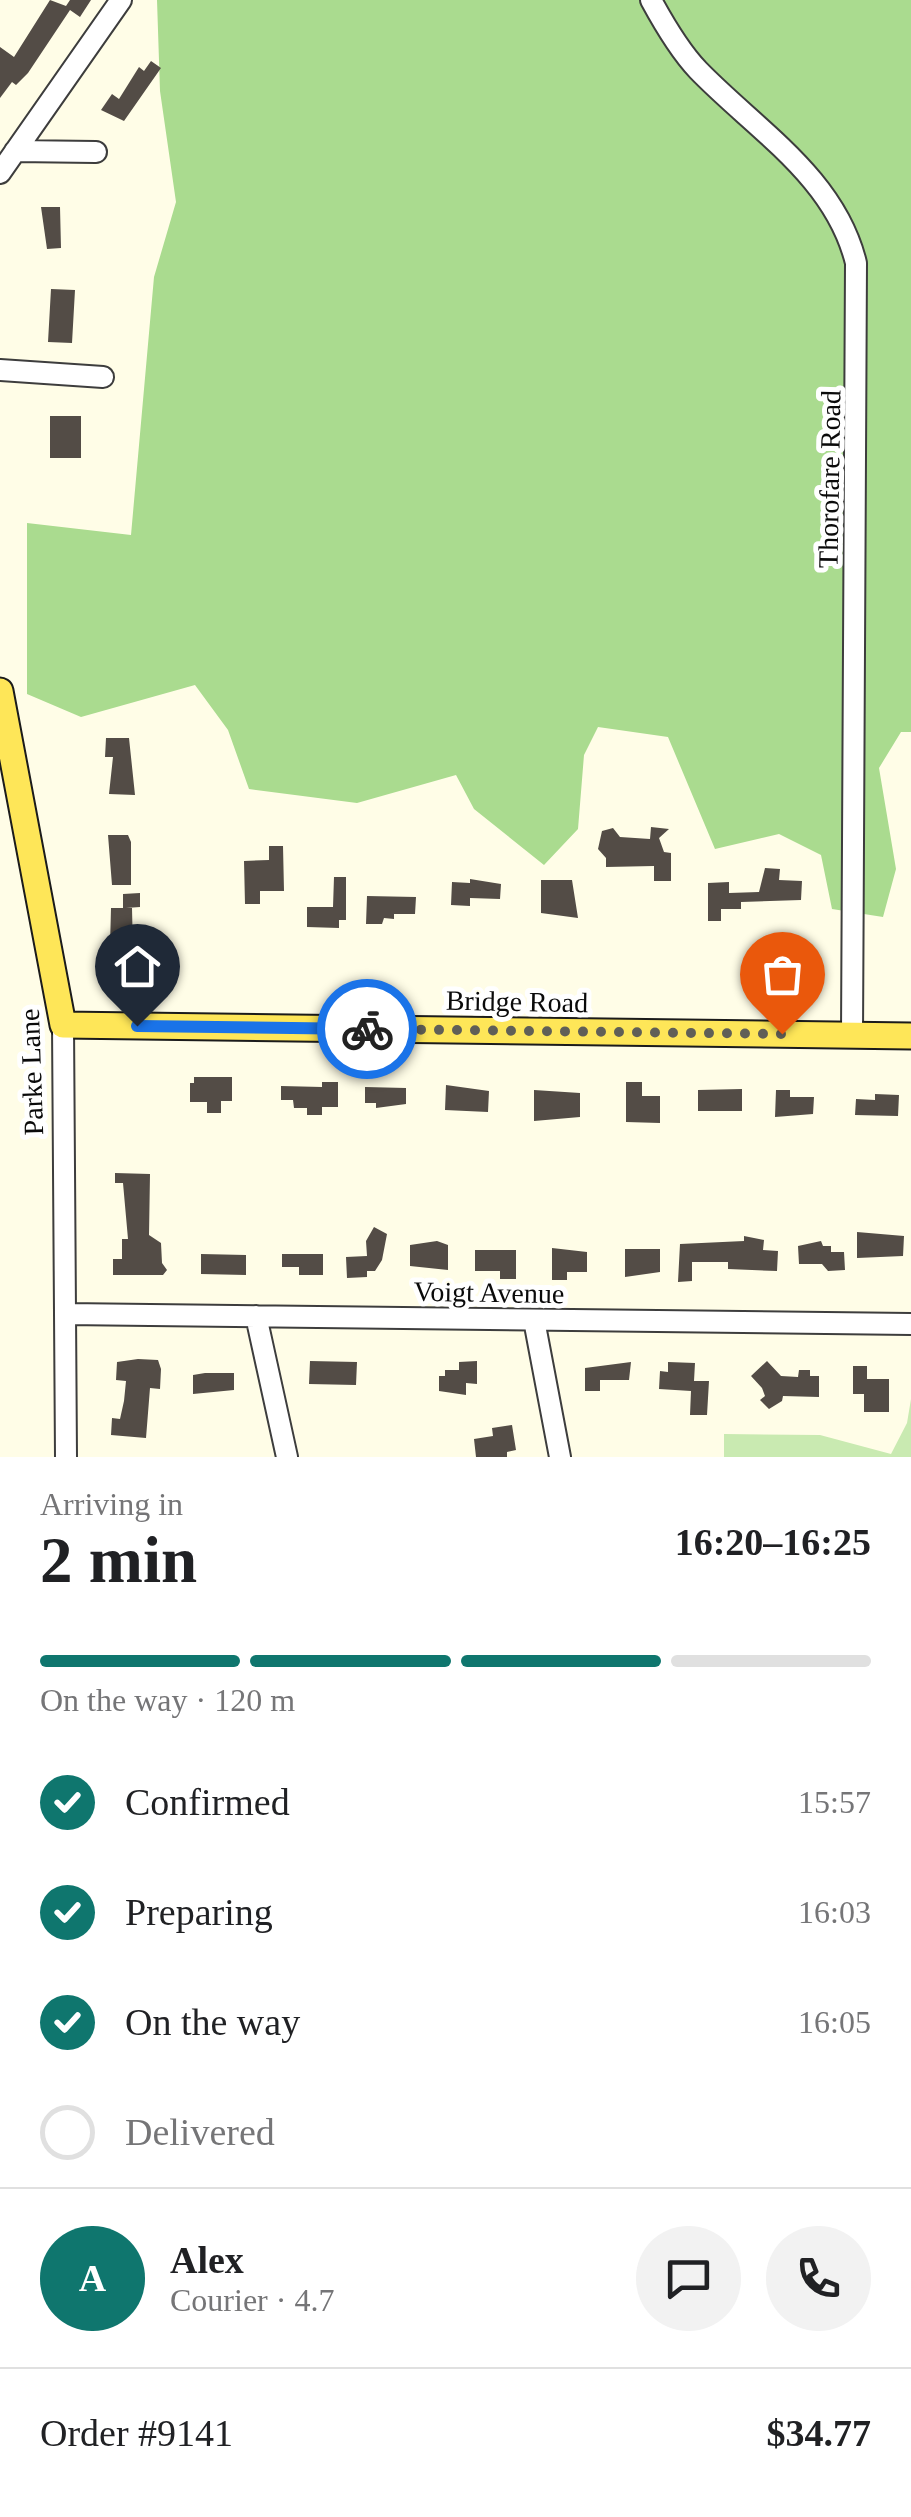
<!DOCTYPE html>
<html lang="en">
<head>
<meta charset="utf-8">
<style>
  body { margin:0; font-family:Georgia,serif; background:#f2f2f2; color:#202124; height:100vh; display:flex; flex-direction:column; font-size:38px; white-space:nowrap }
  * { box-sizing:border-box; margin:0 }
  p { font-size:32px; color:#757577 }
  .icon { flex:none; width:55px; height:55px; fill:none; stroke:currentColor; stroke-width:2; stroke-linecap:round; stroke-linejoin:round }
  .map { position:relative; height:1457px; overflow:hidden }
  .panel { display:flex; flex-direction:column; background:#fff; flex:1 }
  .panel>* { flex:none }
  .pin { position:absolute; display:grid; place-items:center; width:85px; height:85px; color:#fff; margin:-102px -42px; border-radius:50% 50% 50% 0; rotate:-45deg; box-shadow:0 0 10px #0007 }
  .pin .icon { rotate:45deg }
  .courier { position:absolute; display:grid; place-items:center; width:100px; height:100px; margin:-50px; border:8px solid #1a73e8; border-radius:50%; background:#fff; color:#222; box-shadow:0 2px 12px #0007 }
  .head em { font-style:normal; font-weight:700 }
  .head div { display:flex; flex-direction:column-reverse }
  .head { display:flex; align-items:center; justify-content:space-between; height:170px; padding:0 40px }
  h1 { font-size:65px; font-weight:700; line-height:75px }
  .bar { display:grid; grid-template-columns:repeat(4,1fr); gap:15px 10px; align-content:center; height:120px; padding:0 40px }
  .bar i { height:12px; border-radius:8px; background:#e0e0e0 }
  .bar .active { background:#0f766e }
  .bar p { grid-column:span 4 }
  .line { display:flex; align-items:center; gap:25px; padding:0 40px; border-top:2px solid #e0e0e0 }
  .line div { flex:1 }
  .round { display:grid; place-items:center; flex:none; width:105px; height:105px; border-radius:52px; background:#f2f2f2 }
  ol { padding:0 40px; list-style:none }
  li { display:flex; align-items:center; gap:30px; height:110px }
  li p { margin-inline-start:auto }
  li .icon { padding:10px; border-radius:50%; background:#0f766e; color:#fff; stroke-width:4 }
  li:last-child { color:#757577 }
  li i { width:55px; height:55px; border:5px solid #e0e0e0; border-radius:50% }
  .map>svg:first-child { display:block }
  .green { fill:#c9eab1 }
  .forest { fill:#aadb8f }
  .building { fill:#534c46 }
  .lines { fill:none; stroke-linecap:round; stroke-linejoin:round }
  .minor-casing { stroke:#3d3d3d; stroke-width:24 }
  .major-casing { stroke:#1b1b1b; stroke-width:29 }
  .minor { stroke:#fff; stroke-width:20 }
  .major { stroke:#fee658; stroke-width:25 }
  .done { stroke:#605f57; stroke-width:10; stroke-dasharray:0 18 }
  .route { stroke:#1a73e8; stroke-width:12 }
  .labels { text-anchor:middle; stroke-width:10; stroke-linejoin:round; paint-order:stroke }
  .street-label { font-size:28px; fill:#0a0a0a; stroke:#fff }
</style>
</head>
<body>
<div class="map">
<svg width="911" height="1457" viewBox="0 0 911 1457">
  <rect width="100%" height="100%" fill="#fffde7"/>
  <path class="green" d="M911 1399V1457H724V1434L820 1435 891 1454 907 1423Z"/>
  <path class="forest" d="M157 0H911V732H901L879 768 896 869 883 917 832 909 821 855 779 834 715 849 668 737 598 727 584 755 578 829 544 865 474 809 456 775 357 803 249 789 228 730 195 685 81 717 27 694V523L131 535 154 277 176 202 160 91Z"/>
  <path class="building" d="M50 0 66 6 70 0H91L80 17 70 10 28 73 16 85 12 82 0 98V47L14 57Z
    M151 61 161 68 124 121 101 110 112 94 119 99 139 67 144 71Z
    M41 207H60L61 248 47 249Z
    M51 289 75 290 72 343 48 342Z
    M50 416H81V458H50Z
    M106 738H129L135 795 109 794 113 757H105Z
    M651 827 669 829 659 838 664 852 671 853V881H654V866L606 867V858L598 849 602 831 613 828 620 837 650 839Z
    M108 835H128L131 842V885H112Z
    M269 846H283L284 891H260V904H245L244 861 269 860Z
    M765 868 780 869 779 880 802 881 801 900 741 902V909H721V921H708V883L729 882V893L759 892Z
    M334 877H346V920H339V928L307 927V907H333Z
    M470 879 501 884 500 899 470 898V906L451 905 452 882 470 883Z
    M541 880H572L578 918 541 913Z
    M140 893V907L126 908H132L133 952 152 953 151 973 128 972 127 986 109 985 111 908H123V894Z
    M367 896 416 897 415 914H394V919L384 918 382 924H366Z
    M194 1077H232V1101H221V1113H207V1102H190V1083H194Z
    M322 1082H338V1107H322V1115H307V1108H294L293 1100H281V1086L322 1087Z
    M626 1082H642V1096H660V1123L626 1122Z
    M446 1085 489 1091 488 1112 445 1110Z
    M365 1087 406 1088V1104L376 1108V1103H365Z
    M742 1089V1111H698V1090Z
    M534 1090 580 1093V1117L534 1121Z
    M776 1090H790V1097H814L813 1114 775 1117Z
    M875 1094 899 1095 898 1116 855 1115 856 1099 875 1100Z
    M115 1173 150 1174 149 1235 161 1243 162 1263 167 1270 163 1275H113V1259H122V1239H128L123 1183H115Z
    M374 1227 387 1234 382 1260 375 1271H367V1277L347 1278 346 1257 367 1256 366 1241Z
    M857 1232 904 1236 903 1256 857 1258Z
    M744 1236 764 1240 763 1250 778 1251 777 1271 728 1269V1262H692V1281L678 1282 680 1244 744 1241Z
    M437 1241 448 1245V1270L410 1266V1245Z
    M821 1241 823 1246H831V1252H844L845 1270 828 1271 822 1264H799L798 1246Z
    M552 1248 587 1252V1272H567V1280H552Z
    M625 1249H660V1272L625 1277Z
    M475 1250H516V1279H500V1271H475Z
    M201 1254 246 1255V1275L201 1274Z
    M282 1254H323V1275H299V1267H282Z
    M138 1359 158 1360 161 1369 160 1389 150 1388 146 1438 111 1435 112 1418 120 1419 124 1401 126 1381 116 1380 117 1362Z
    M310 1361 357 1362 356 1385 309 1384Z
    M477 1361V1384L466 1383V1395L439 1391V1376H445V1370H459V1362Z
    M767 1361 781 1376 798 1377 799 1370H810V1376H819V1397L783 1396 782 1401 769 1409 760 1400 765 1396 762 1388 751 1376Z
    M631 1362 629 1380H600V1391H585V1368Z
    M668 1362 695 1363 694 1381H709L707 1415H690L691 1391 659 1389 660 1371 668 1372Z
    M853 1366H867V1379H889V1412H864V1394H853Z
    M205 1373H234V1390L193 1394V1375Z
    M512 1425 516 1450 507 1452V1457H476L474 1439 493 1436 492 1428Z"/>
  <g class="lines">
    <g class="minor-casing">
      <path id="minor" d="M651 0C664 24 679 50 698 70 756 130 835 177 856 263L852 1035
        M15 151 96 152
        M0 173 121 0
        M0 370 103 377
        M63 1025 66 1457
        M66 1314 911 1324
        M256 1316 287 1457
        M534 1320 560 1457"/>
    </g>
    <g class="major-casing">
      <path id="major" d="M0 691 63 1025 911 1036"/>
    </g>
    <use href="#minor" class="minor"/>
    <use href="#major" class="major"/>
  </g>
  <g class="lines">
    <path class="done" d="M367 1029 782 1034"/>
    <path class="route" d="M137 1026 367 1029"/>
  </g>
  <g class="labels">
    <g class="street-label">
      <text transform="translate(829 479) rotate(-89)" y="10">Thorofare Road</text>
      <text transform="translate(517 1001) rotate(1)" y="10">Bridge Road</text>
      <text transform="translate(31 1072) rotate(-92)" y="10">Parke Lane</text>
      <text transform="translate(489 1292) rotate(1)" y="10">Voigt Avenue</text>
    </g>
  </g>
</svg>
<div class="pin" style="left:782px;top:1034px;background:#ea580c"><svg class="icon" aria-label="bag" viewBox="0 0 24 24"><path d="M5 8h14l-1 12H6zM9 8a3 3 0 0 1 6 0"/></svg></div>
<div class="pin" style="left:137px;top:1026px;background:#1f2937"><svg class="icon" aria-label="home" viewBox="0 0 24 24"><path d="M3 11l9-7 9 7M6 9v11h12V9"/></svg></div>
<div class="courier" style="left:367px;top:1029px"><svg class="icon" aria-label="bike" viewBox="0 0 24 24"><circle cx="6" cy="16" r="4"/><circle cx="18" cy="16" r="4"/><path d="M6 16l4-8h5l3 8M10 8l3 8H6M13 5h3"/></svg></div>
</div>
<section class="panel">
<div class="head"><div><h1>2 min</h1><p>Arriving in</p></div><em>16:20–16:25</em></div>
<div class="bar"><i class="active"></i><i class="active"></i><i class="active"></i><i></i><p>On the way · 120 m</p></div>
<ol>
<li><svg class="icon" aria-label="check" viewBox="0 0 24 24"><path d="M5 12l5 5 9-10"/></svg>Confirmed<p>15:57</p></li>
<li><svg class="icon" aria-label="check" viewBox="0 0 24 24"><path d="M5 12l5 5 9-10"/></svg>Preparing<p>16:03</p></li>
<li><svg class="icon" aria-label="check" viewBox="0 0 24 24"><path d="M5 12l5 5 9-10"/></svg>On the way<p>16:05</p></li>
<li><i></i>Delivered</li>
</ol>
<div class="line" style="height:180px"><b class="round" style="background:#0f766e;color:#fff">A</b><div><b>Alex</b><p>Courier · 4.7</p></div><a class="round"><svg class="icon" aria-label="chat" viewBox="0 0 24 24"><path d="M4 5h16v11H9l-5 4z"/></svg></a><a class="round"><svg class="icon" aria-label="phone" viewBox="0 0 24 24"><path d="M5 4h4l2 5-3 2q2 4 5 5l2-3 5 2v4C11 20 4 13 5 4z"/></svg></a></div>
<div class="line" style="height:130px"><div>Order #9141</div><b>$34.77</b></div>
</section>
</body>
</html>
